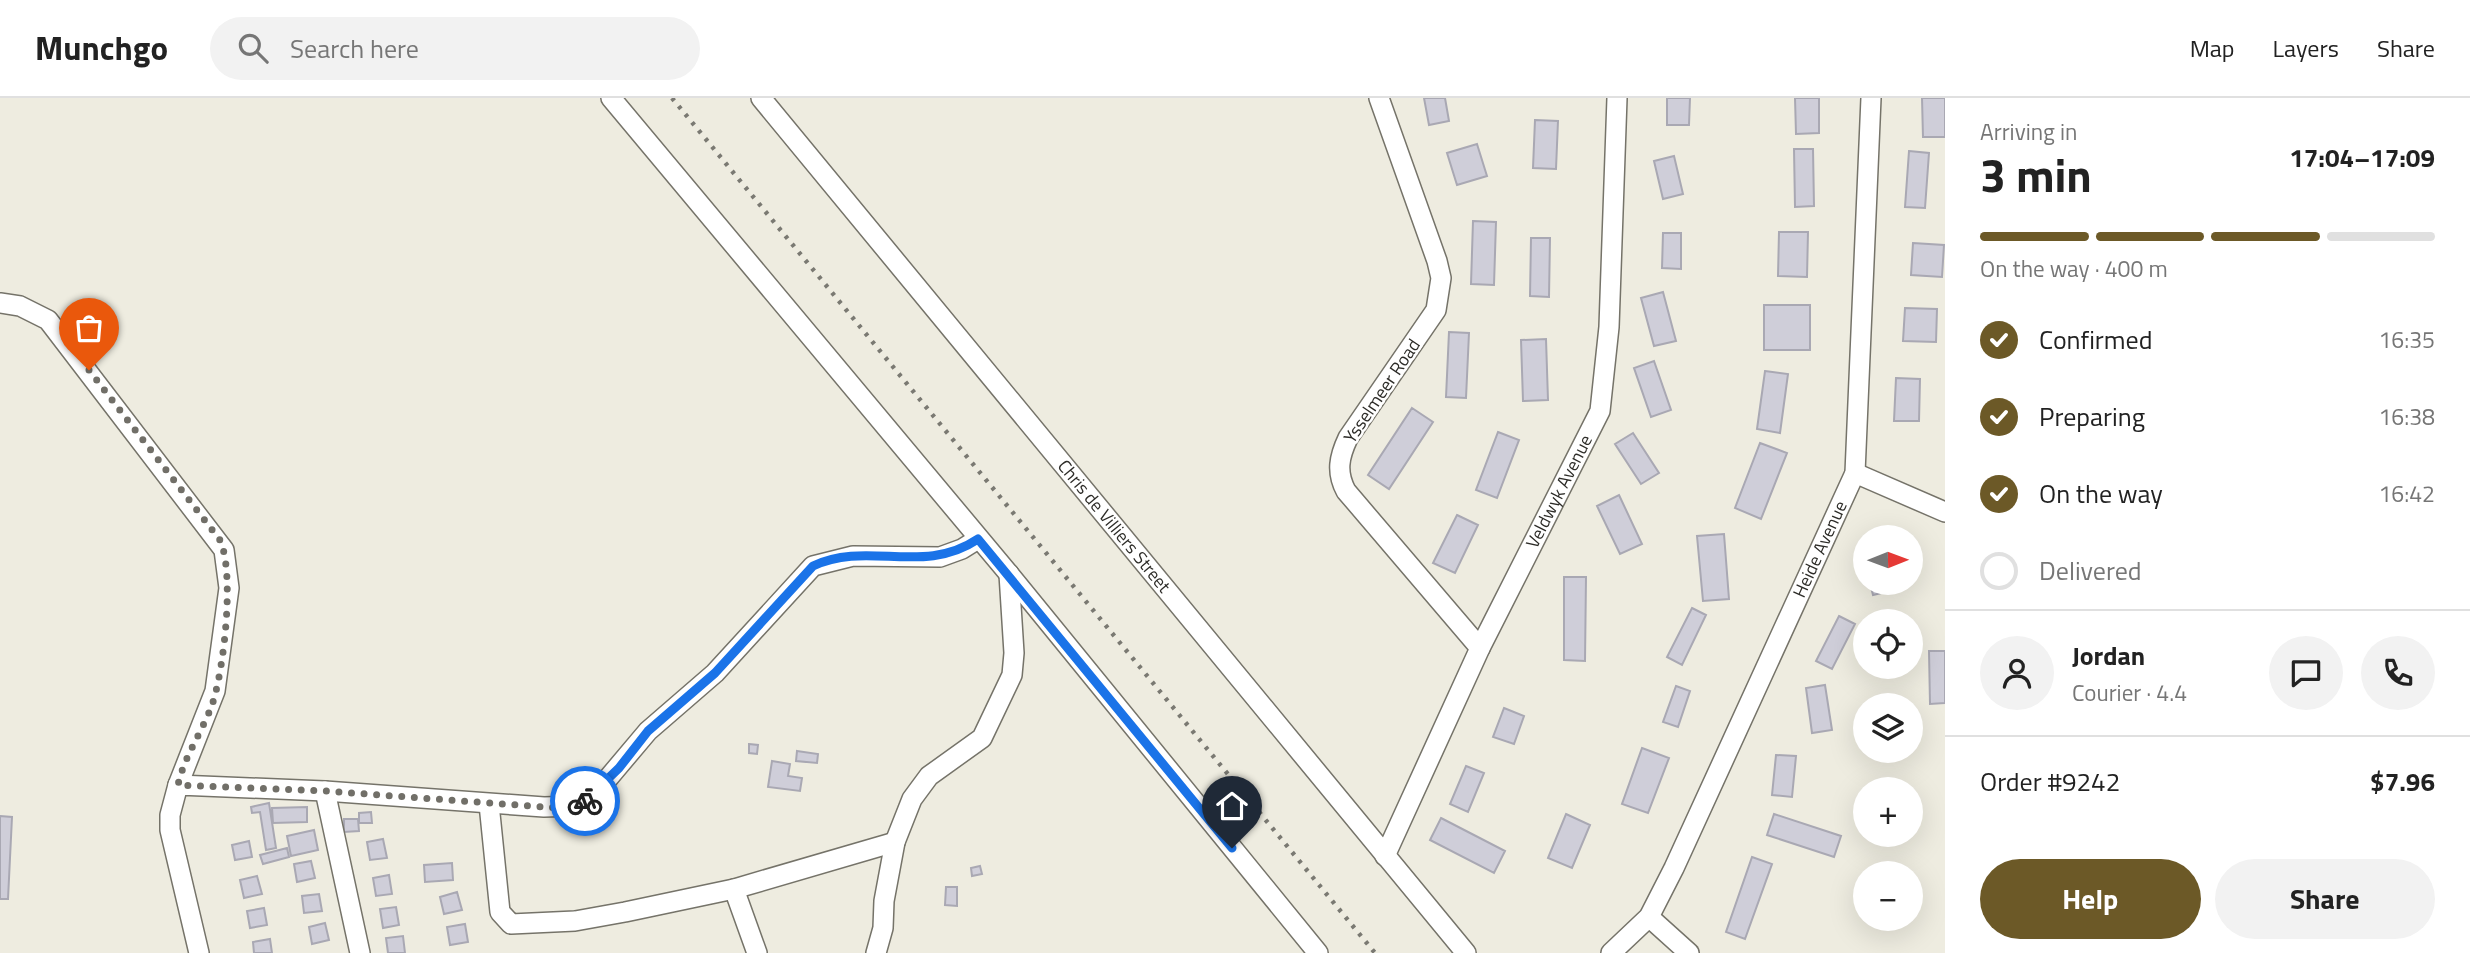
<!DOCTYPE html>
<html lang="en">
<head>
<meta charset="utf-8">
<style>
  body { margin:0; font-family:"Titillium Web",sans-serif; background:#f2f2f2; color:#222; height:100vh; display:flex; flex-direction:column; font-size:26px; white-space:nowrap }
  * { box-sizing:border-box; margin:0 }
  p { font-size:23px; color:#767676 }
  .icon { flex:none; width:38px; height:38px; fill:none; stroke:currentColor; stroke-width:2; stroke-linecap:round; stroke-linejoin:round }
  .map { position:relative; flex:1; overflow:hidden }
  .sheet { display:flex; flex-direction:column; background:#fff; width:525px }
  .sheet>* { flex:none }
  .needle { width:46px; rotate:89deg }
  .controls { position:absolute; left:1853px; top:427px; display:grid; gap:14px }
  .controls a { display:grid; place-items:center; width:70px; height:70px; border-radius:50%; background:#fff; box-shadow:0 7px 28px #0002; font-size:35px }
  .pin { position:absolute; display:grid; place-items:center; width:60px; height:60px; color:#fff; margin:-72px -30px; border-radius:50% 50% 50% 0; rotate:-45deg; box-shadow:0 0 7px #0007 }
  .pin .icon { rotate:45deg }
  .courier { position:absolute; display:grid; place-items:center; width:70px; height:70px; margin:-35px; border:5px solid #1a73e8; border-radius:50%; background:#fff; color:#222; box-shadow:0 2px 9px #0007 }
  .summary em { font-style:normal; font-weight:700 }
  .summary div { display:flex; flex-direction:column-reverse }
  .summary { display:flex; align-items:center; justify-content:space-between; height:119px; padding:0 35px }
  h1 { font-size:46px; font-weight:700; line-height:52px }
  .bar { display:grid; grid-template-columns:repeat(4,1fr); gap:10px 7px; align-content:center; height:84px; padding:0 35px }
  .bar i { height:9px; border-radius:5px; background:#e0e0e0 }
  .bar .current { background:#6c5927 }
  .bar p { grid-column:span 4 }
  .line { display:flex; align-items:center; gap:18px; padding:0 35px; border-top:2px solid #e0e0e0 }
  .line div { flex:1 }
  .round { display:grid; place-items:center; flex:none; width:74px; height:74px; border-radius:37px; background:#f2f2f2 }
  ol { padding:0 35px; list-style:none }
  li { display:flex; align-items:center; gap:21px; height:77px }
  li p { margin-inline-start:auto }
  li .icon { padding:7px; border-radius:50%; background:#6c5927; color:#fff; stroke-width:4 }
  li:last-child { color:#767676 }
  li i { width:38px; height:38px; border:4px solid #e0e0e0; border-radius:50% }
  .button { display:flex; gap:14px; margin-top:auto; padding:14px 35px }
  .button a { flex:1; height:80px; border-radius:42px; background:#6c5927; color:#fff; font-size:28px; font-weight:700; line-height:80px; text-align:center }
  .button a+a { background:#f2f2f2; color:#222 }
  header { display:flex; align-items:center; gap:42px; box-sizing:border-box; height:98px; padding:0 35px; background:#fff; border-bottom:2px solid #e0e0e0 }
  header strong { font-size:33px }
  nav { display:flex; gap:38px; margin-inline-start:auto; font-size:24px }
  .search { width:490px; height:63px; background:#f2f2f2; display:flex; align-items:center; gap:18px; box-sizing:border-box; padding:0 24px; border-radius:38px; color:#767676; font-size:26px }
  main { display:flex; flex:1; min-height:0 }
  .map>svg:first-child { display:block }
  .building { fill:#cfced9; stroke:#a9a8b3; stroke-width:2 }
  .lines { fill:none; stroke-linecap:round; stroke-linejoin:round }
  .minor-casing { stroke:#757369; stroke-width:22 }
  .minor { stroke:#fff; stroke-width:19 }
  .rail { stroke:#7a7972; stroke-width:4.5; stroke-dasharray:3.5 7; stroke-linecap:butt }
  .done { stroke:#716f68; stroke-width:7; stroke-dasharray:0 12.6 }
  .route { stroke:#1a73e8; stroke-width:9 }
  .labels { text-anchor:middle; stroke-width:5; stroke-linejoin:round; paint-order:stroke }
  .street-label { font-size:18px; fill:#2d2c28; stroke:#fff }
</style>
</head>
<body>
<header>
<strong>Munchgo</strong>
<div class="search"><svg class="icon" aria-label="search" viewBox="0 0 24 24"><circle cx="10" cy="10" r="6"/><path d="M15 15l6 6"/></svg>Search here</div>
<nav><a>Map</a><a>Layers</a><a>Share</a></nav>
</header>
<main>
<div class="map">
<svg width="1945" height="855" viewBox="0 0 1945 855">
  <rect width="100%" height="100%" fill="#eeece0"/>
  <path class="building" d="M1424 0H1445L1449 23 1429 27Z
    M1667 0H1690L1689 27H1667Z
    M1795 0H1819V35L1796 36Z
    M1922 0H1945V39H1923Z
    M1535 22 1558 23 1556 71 1533 70Z
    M1477 46 1487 78 1457 87 1447 55Z
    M1794 51H1813L1814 108 1795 109Z
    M1909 53 1929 55 1925 110 1905 109Z
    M1674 58 1683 96 1663 101 1654 63Z
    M1473 123 1496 124 1494 187 1471 186Z
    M1779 134H1808L1807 179 1778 178Z
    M1663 135H1681V171L1662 170Z
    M1531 140H1550L1549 199 1530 198Z
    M1913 145 1944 147 1942 179 1911 177Z
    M1663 194 1676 243 1654 248 1641 200Z
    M1764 207H1810V252H1764Z
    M1905 210 1937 211 1936 244 1903 243Z
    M1449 234 1469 235 1466 300 1446 299Z
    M1546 241 1548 302 1523 303 1521 242Z
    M1654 263 1671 312 1651 319 1634 270Z
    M1765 273 1788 276 1780 335 1757 331Z
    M1896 280 1920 281 1919 323H1894Z
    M1412 310 1433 324 1389 391 1368 377Z
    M1498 334 1519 342 1497 400 1476 392Z
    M1633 335 1659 375 1641 386 1615 346Z
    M1760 345 1787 355 1761 421 1735 410Z
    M1619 397 1642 446 1620 456 1597 408Z
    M1457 417 1478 427 1455 475 1433 465Z
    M1724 436 1729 501 1703 503 1697 438Z
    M1564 479H1586L1585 563 1564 562Z
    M1870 485H1888L1890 493 1873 497Z
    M1692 510 1706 517 1682 567 1667 559Z
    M1839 518 1855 526 1832 571 1816 563Z
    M1929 553H1945V605L1930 606Z
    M1825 587 1832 632 1812 635 1806 590Z
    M1676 588 1690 593 1678 629 1663 624Z
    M1504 610 1524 618 1514 646 1493 639Z
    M749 646 758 647 757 656 749 655Z
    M1642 650 1669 660 1648 715 1622 706Z
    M797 653 818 656 817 665 796 663Z
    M1776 657 1796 658 1792 699 1772 697Z
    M772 663 790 666 788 678 802 680 800 693 768 689Z
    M1466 668 1484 675 1468 714 1450 706Z
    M269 705 276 750 266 752 260 714 252 715 251 709Z
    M307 709V724L273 725 272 710Z
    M371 714 372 725H359V715Z
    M1566 716 1590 727 1572 770 1548 760Z
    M1774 716 1841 738 1834 759 1767 737Z
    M0 718 12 719 8 801H0Z
    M1441 720 1505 753 1494 775 1430 742Z
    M344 721H358L359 733 344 734Z
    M314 732 318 752 291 758 287 738Z
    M383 741 387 760 370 762 367 744Z
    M249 743 252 759 235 762 232 747Z
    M287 750 289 759 263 766 260 757Z
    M1752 759 1772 766 1745 841 1726 834Z
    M311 763 315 780 297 784 294 766Z
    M452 765 453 782 425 784 424 767Z
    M980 768 982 776 972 778 971 770Z
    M389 777 392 796 376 798 373 780Z
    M257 778 262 796 244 800 240 782Z
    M946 789H957V808L945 807Z
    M457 794 462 812 444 816 440 799Z
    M319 796 322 813 304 815 302 798Z
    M396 809 399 827 383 830 380 811Z
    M264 810 267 827 250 830 247 813Z
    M325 825 329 842 312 846 309 829Z
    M465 826 468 844 450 847 447 829Z
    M403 838 405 855H388L386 840Z
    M270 841 272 855H254L253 844Z"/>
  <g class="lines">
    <g class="minor-casing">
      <g id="minor">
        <path d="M611 0 1009 476 1318 855"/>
        <path id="s1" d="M761 0 1466 855"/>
        <path d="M1379 0 1437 163 1441 180 1436 212 1348 340C1339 359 1336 374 1346 393L1480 550"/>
        <path d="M0 205 20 208 48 222 224 452 229 490 215 593 178 687"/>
        <path d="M1855 375 1945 414"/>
        <path d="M325 693 360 855"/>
        <path d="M489 706 500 814 511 826 575 823 625 814 734 791 895 744"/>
        <path id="s2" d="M1385 758 1480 550 1600 313 1609 229 1617 0"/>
        <path d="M734 791 757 855"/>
        <path d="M1649 819 1689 855"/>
        <path d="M199 855 170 732V717L178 687 325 693 544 709 576 708 594 697 648 633 715 575 813 468 853 458 940 459 962 451 978 441"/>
        <path d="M876 855 883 830 884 803 895 744 912 701 929 678 982 640 1012 577 1014 555 1009 476"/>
        <path id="s3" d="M1611 855 1649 819 1674 770 1855 375 1871 0"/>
      </g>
    </g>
    <use href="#minor" class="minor"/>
    <path class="rail" d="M672 0 1375 855"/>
  </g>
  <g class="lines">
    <path class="done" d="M89 272 220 442C235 475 224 572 212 607 202 634 184 659 178 687L325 693 544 709 564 710 585 703"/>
    <path class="route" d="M585 703 619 670 648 633 715 575 813 468C868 442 923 478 978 441L1232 750"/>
  </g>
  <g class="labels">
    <g class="street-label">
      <text transform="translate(1382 293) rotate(-56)" y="6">Ysselmeer Road</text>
      <text dy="6" stroke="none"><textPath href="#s2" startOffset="404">Veldwyk Avenue</textPath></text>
      <text dy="6" stroke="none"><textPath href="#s1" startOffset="555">Chris de Villiers Street</textPath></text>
      <text dy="6" stroke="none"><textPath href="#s3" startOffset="458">Heide Avenue</textPath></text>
    </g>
  </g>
</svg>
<div class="controls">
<a><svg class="needle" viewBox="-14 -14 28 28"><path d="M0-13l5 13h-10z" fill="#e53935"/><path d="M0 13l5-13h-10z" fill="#767676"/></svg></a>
<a><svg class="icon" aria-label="locate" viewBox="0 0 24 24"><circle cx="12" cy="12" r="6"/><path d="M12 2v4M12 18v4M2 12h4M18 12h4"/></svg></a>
<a><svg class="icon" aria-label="layers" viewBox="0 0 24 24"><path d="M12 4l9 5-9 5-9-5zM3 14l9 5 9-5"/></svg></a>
<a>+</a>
<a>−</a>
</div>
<div class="pin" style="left:89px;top:272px;background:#ea580c"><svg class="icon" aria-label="bag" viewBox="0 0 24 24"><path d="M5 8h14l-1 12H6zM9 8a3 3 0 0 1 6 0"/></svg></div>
<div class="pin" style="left:1232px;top:750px;background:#1f2937"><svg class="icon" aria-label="home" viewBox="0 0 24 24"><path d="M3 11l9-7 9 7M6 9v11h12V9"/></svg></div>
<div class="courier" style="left:585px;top:703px"><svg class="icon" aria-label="bike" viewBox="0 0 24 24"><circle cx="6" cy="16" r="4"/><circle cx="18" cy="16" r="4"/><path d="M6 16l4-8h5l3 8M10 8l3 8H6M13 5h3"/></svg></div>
</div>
<section class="sheet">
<div class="summary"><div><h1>3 min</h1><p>Arriving in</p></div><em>17:04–17:09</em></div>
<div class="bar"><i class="current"></i><i class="current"></i><i class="current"></i><i></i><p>On the way · 400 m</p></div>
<ol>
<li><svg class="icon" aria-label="check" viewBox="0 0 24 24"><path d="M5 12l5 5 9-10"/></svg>Confirmed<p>16:35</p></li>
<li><svg class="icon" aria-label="check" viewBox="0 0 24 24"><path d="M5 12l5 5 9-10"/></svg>Preparing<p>16:38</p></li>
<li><svg class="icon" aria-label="check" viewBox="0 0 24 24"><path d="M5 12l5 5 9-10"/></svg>On the way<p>16:42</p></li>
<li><i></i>Delivered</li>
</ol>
<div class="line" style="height:126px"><a class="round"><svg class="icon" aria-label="person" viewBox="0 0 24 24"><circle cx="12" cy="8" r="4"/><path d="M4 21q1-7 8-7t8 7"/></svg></a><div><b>Jordan</b><p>Courier · 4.4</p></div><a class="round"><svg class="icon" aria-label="chat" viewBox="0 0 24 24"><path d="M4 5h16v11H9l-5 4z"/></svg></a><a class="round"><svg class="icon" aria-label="phone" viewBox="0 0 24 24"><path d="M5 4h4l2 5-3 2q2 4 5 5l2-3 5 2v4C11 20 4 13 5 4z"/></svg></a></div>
<div class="line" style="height:91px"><div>Order #9242</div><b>$7.96</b></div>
<div class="button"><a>Help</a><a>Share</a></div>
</section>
</main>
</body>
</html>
